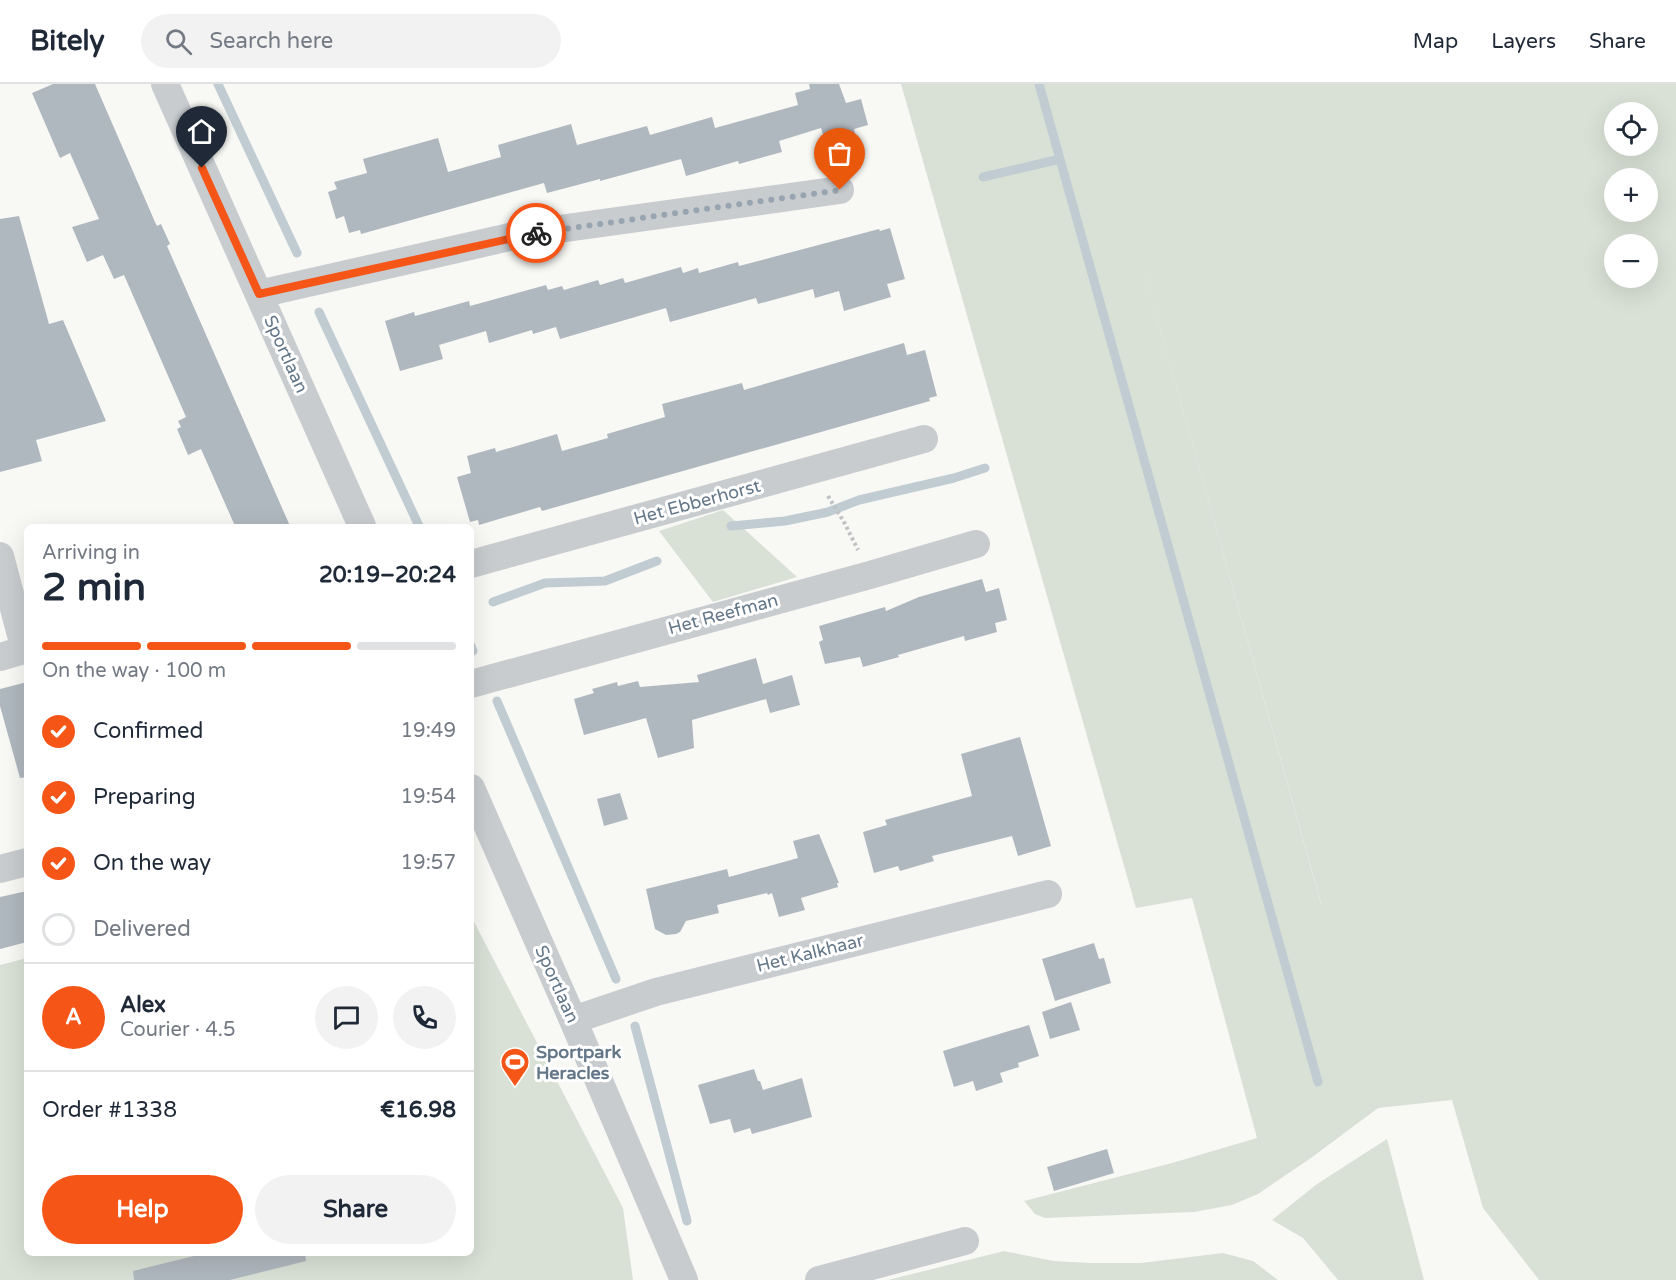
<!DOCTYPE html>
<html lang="en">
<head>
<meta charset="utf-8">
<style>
  body { margin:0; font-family:"Varela Round",sans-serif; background:#f2f2f3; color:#1f2937; height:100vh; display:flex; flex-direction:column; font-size:22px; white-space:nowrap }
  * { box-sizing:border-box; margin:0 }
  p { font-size:20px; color:#747a83 }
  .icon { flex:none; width:33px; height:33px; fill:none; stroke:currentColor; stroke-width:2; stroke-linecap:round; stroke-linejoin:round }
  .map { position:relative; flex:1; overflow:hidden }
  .sheet { position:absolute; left:24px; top:440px; width:450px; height:732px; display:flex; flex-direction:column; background:#fff; border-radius:9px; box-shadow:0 6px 24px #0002 }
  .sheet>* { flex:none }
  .controls { position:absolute; left:1604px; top:18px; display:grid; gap:12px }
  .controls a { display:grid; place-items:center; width:54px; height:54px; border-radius:50%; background:#fff; box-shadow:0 6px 24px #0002; font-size:30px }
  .pin { position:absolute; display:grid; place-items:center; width:51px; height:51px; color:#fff; margin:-62px -26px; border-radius:50% 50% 50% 0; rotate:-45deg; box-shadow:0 0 6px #0007 }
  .pin .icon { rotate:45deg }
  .courier { position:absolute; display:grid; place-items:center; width:60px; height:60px; margin:-30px; border:4px solid #f65518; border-radius:50%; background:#fff; color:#222; box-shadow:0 2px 8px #0007 }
  .overview em { font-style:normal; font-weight:700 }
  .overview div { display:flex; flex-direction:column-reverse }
  .overview { display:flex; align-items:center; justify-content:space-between; height:102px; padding:0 18px }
  h1 { font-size:39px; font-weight:700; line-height:45px }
  .bar { display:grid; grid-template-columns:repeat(4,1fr); gap:9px 6px; align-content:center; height:72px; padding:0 18px }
  .bar i { height:8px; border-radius:4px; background:#e0e1e3 }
  .bar .current { background:#f65518 }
  .bar p { grid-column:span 4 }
  .line { display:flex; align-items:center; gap:15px; padding:0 18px; border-top:2px solid #e0e1e3 }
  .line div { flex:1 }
  .round { display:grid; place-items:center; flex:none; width:63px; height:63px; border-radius:32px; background:#f2f2f3 }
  ol { padding:0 18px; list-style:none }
  li { display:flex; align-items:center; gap:18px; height:66px }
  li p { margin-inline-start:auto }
  li .icon { padding:6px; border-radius:50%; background:#f65518; color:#fff; stroke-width:4 }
  li:last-child { color:#747a83 }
  li i { width:33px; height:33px; border:3px solid #e0e1e3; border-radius:50% }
  .button { display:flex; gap:12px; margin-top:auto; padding:12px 18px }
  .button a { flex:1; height:69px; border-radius:36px; background:#f65518; color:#fff; font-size:24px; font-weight:700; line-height:69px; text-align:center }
  .button a+a { background:#f2f2f3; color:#1f2937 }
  header { display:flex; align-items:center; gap:36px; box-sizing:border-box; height:84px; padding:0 30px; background:#fff; border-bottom:2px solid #e0e1e3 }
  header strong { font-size:28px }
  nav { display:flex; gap:33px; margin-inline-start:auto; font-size:21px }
  .search { width:420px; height:54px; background:#f2f2f3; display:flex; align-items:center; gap:15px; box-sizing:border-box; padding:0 21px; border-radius:33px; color:#747a83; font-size:22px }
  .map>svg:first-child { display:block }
  .green { fill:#d9e1d6; fill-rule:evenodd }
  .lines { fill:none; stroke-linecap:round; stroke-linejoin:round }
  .stream { stroke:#c0ccd2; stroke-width:9 }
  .building { fill:#b0b8bf }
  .path { stroke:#bfc2c4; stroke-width:4; stroke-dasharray:3 3; stroke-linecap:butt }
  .minor { stroke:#c8cccf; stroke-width:28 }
  .done { stroke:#98a4af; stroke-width:6; stroke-dasharray:0 10.8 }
  .route { stroke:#f65518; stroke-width:8 }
  .labels { text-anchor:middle; stroke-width:6; stroke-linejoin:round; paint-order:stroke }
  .street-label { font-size:18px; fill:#647789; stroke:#fff }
  .poi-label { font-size:18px; font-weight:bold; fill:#647789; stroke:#fff; text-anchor:start }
</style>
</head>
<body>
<header>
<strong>Bitely</strong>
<div class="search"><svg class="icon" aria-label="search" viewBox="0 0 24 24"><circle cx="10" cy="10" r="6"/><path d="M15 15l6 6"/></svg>Search here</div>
<nav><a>Map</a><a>Layers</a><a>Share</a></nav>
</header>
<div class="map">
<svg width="1676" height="1196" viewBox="0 0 1676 1196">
  <rect width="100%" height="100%" fill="#f8f8f5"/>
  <path class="green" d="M901 0H1676V1196H1539L1483 1124 1452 1016 1378 1024 1311 1074 1258 1110 1232 1121 1194 1128 1045 1134 1035 1130 1024 1117 1172 1079 1257 1054 1192 814 1136 824ZM1614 28H1647V62H1614ZM1106 51 1321 820V819ZM1614 94H1647V128H1614ZM1614 160H1647V194H1614Z
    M723 426 797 493 713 518 659 447Z
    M471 832 623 1124 633 1196H0V881L27 874V1168H471Z
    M1387 1055 1424 1196H1338L1303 1154 1272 1136 1317 1100Z
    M1004 1167 1054 1177 1090 1179H1141L1223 1169 1253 1177 1278 1196H888Z"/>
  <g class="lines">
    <path class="stream" d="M218 0 297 169
      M1039 0 1318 998
      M983 93 1060 75
      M319 228 419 442
      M731 442 785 437 828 428 859 416 954 394 985 384
      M493 518 545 499 605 497 657 477
      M471 562 473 567
      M497 617 616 895
      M635 942 687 1137"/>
  </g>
  <path class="building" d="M53 0H95L155 138 157 142 161 140 170 160 167 162 290 442H235L201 365 188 371 177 345 181 343 178 337 186 333 124 191 114 195 103 171 87 178 72 143 99 135 70 69 60 74 32 9Z
    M809 0H839L846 19 861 15 868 41 854 45 857 58 828 67 821 44 779 57 782 68 739 80 738 77 686 92 681 75 600 97V95L547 109 544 99 361 150 360 146 349 149 344 132 336 135 328 108 337 105 334 98 367 89 363 75 438 54 448 88 501 73 498 61 571 40 577 61 647 42 650 51 712 33 715 44 798 21 795 9 810 5Z
    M19 132 49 240 63 236 106 337 36 356 42 377 0 388V135Z
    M890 144 905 195 887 200 891 213 844 227 839 207 815 214 813 205 758 220 756 214 670 238 666 224 560 255 556 243 533 250 532 246 489 259 486 247 439 261 443 275 400 287 385 237 414 228 415 232 469 217 470 222 546 201 548 206 562 202 564 206 598 196 600 201 623 194 625 199 681 183 683 189 698 184 699 189 738 178 739 182 879 145 880 147Z
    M904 259 907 271 925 266 937 312 929 314 930 317 542 427 540 423 479 441 478 436 470 438 457 393 471 389 467 372 495 364 496 368 557 350 562 367 608 354 607 350 665 333 662 320 742 299 744 306Z
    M982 495 986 508 999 504 1007 536 995 539 997 548 965 557 964 552 898 571 899 573 863 583 860 573 825 580 819 558 823 556 819 542 885 523 886 527 919 513Z
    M756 574 763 600 792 591 800 621 770 629 766 615 692 636 694 664 658 674 646 634 584 651 574 615 594 609 592 605 617 598 618 602 638 597 640 603 699 598 697 591Z
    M27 598V693L20 694 0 622V605Z
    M1020 653 1051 762 1018 772 1012 752 932 772 934 777 900 787 898 782 874 789 863 748 887 741 885 736 972 712 961 670Z
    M620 709 628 735 604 742 597 715Z
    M819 750 839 799H837L838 803 801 814 805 826 779 833 772 809 768 811 767 809 717 821 719 829 686 837 680 848 676 850 666 851 655 845 646 805 727 785 729 793 798 774 793 757Z
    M27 807V858L0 865V813Z
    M1094 859 1099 875 1104 874 1111 899 1055 917 1042 875Z
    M1071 918 1080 946 1050 955 1042 928Z
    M1029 941 1039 972 1018 979 1019 983 1000 989 1003 998 976 1007 973 997 954 1003 943 967Z
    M754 985 758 997H760L763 1006 802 994 812 1033 752 1050 750 1044 734 1049 730 1035 710 1040 698 1001Z
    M1107 1065 1114 1089 1054 1107 1047 1083Z
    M210 1168H305L306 1177 230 1196H134L133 1187Z"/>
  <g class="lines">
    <path class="path" d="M828 412 844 438 858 466"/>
    <path class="minor" d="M165 0 362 442
      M259 210 523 150 840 106
      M0 472 25 566
      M471 480 924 355
      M0 573 27 565
      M471 600 870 491 976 460
      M471 704 573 936 684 1196
      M0 785 27 778
      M573 936 656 908 1048 810
      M819 1196 965 1157"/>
  </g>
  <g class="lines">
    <path class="done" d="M536 149 840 106"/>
    <path class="route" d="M202 84 259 210 536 149"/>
  </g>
  <defs>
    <g id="stadium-pin" transform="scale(1.5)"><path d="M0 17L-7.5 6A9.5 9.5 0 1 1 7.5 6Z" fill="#f65518" stroke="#fff"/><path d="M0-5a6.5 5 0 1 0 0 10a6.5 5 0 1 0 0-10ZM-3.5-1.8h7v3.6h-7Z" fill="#fff"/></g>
  </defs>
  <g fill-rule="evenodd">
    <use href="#stadium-pin" x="515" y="978"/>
  </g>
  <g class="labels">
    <g class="street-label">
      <text transform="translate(286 270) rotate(66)" y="6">Sportlaan</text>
      <text transform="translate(697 418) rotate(-15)" y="6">Het Ebberhorst</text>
      <text transform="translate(723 530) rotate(-15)" y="6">Het Reefman</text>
      <text transform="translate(810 869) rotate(-14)" y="6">Het Kalkhaar</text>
      <text transform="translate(557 900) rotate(66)" y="6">Sportlaan</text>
    </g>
    <g class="poi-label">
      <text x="536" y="974">Sportpark<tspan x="536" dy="21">Heracles</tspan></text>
    </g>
  </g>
</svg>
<div class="controls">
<a><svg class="icon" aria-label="locate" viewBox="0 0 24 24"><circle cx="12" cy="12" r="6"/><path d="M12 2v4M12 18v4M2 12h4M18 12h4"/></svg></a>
<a>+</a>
<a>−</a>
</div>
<div class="pin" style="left:840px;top:106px;background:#ea580c"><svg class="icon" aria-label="bag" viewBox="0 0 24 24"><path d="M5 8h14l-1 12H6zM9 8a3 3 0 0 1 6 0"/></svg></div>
<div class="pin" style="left:202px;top:84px;background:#1f2937"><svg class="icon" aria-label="home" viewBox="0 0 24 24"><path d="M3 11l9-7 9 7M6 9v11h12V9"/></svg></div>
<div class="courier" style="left:536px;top:149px"><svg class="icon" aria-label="bike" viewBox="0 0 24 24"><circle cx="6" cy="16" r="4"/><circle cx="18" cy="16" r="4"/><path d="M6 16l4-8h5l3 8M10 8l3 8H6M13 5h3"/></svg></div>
<section class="sheet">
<div class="overview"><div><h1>2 min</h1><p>Arriving in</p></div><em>20:19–20:24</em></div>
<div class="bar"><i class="current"></i><i class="current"></i><i class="current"></i><i></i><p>On the way · 100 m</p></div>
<ol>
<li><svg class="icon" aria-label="check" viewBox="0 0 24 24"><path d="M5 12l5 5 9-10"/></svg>Confirmed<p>19:49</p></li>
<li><svg class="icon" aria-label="check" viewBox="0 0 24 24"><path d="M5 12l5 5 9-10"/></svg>Preparing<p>19:54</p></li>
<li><svg class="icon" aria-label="check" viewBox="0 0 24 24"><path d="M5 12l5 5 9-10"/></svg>On the way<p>19:57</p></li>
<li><i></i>Delivered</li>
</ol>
<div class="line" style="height:108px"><b class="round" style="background:#f65518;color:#fff">A</b><div><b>Alex</b><p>Courier · 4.5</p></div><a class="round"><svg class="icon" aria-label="chat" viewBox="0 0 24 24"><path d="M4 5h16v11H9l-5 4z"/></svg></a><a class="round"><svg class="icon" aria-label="phone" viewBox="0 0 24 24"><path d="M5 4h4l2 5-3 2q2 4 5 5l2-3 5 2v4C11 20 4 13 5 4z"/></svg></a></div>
<div class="line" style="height:78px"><div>Order #1338</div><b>€16.98</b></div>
<div class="button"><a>Help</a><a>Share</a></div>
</section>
</div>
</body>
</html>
